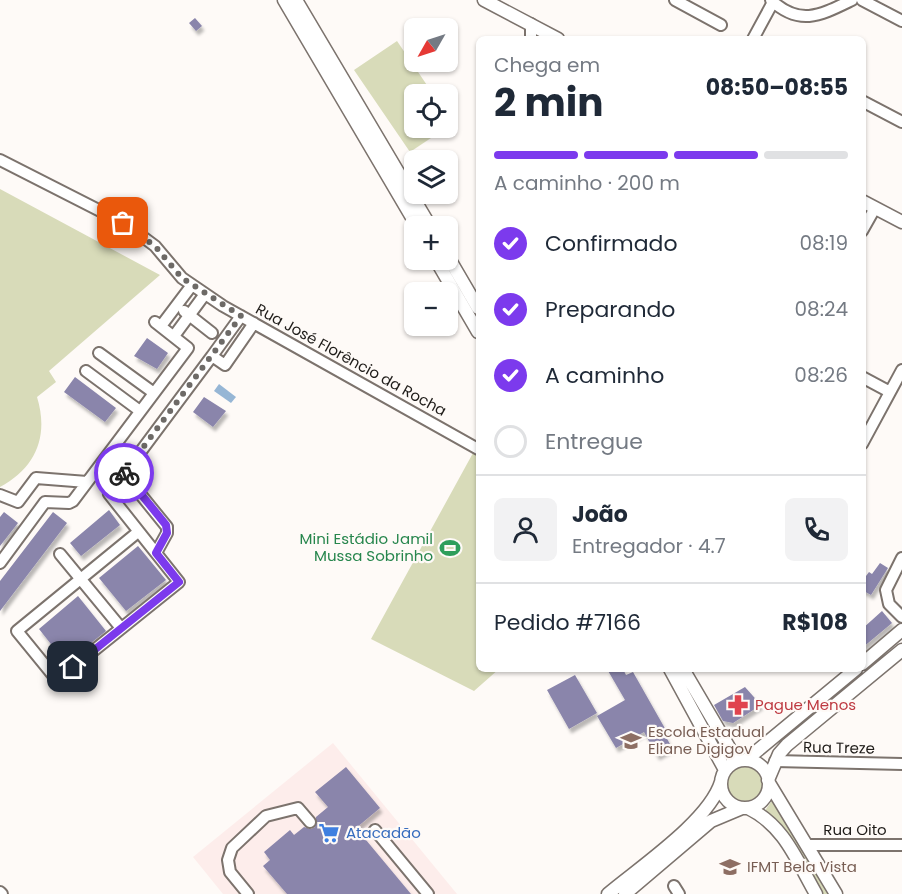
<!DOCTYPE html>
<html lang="pt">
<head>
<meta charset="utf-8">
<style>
  body { margin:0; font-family:Poppins,sans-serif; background:#f2f2f3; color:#1f2937; height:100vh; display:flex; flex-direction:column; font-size:22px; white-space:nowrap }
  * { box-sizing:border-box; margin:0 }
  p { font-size:20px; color:#747a83 }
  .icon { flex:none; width:33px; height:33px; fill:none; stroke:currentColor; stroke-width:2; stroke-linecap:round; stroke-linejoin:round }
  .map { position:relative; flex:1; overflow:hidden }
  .side { position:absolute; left:476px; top:36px; width:390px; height:636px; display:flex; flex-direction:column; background:#fff; border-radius:9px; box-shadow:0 2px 4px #0004 }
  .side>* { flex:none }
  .needle { width:39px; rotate:231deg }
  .fabs { position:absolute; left:404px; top:18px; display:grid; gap:12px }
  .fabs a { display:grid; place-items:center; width:54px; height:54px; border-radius:9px; background:#fff; box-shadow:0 2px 4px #0004; font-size:30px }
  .pin { position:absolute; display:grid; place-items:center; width:51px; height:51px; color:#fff; margin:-26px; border-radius:12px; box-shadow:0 3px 9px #0006 }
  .courier { position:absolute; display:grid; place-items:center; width:60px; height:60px; margin:-30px; border:4px solid #7c3aed; border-radius:50%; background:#fff; color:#222; box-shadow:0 2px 8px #0007 }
  .overview em { font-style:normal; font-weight:700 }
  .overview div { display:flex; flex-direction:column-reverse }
  .overview { display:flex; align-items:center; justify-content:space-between; height:102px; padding:0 18px }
  h1 { font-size:39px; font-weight:700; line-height:45px }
  .bar { display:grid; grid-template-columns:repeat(4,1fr); gap:9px 6px; align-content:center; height:72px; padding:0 18px }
  .bar i { height:8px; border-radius:4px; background:#e0e1e3 }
  .bar .current { background:#7c3aed }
  .bar p { grid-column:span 4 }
  .line { display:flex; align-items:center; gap:15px; padding:0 18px; border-top:2px solid #e0e1e3 }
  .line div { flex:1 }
  .round { display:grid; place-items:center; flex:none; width:63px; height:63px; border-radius:9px; background:#f2f2f3 }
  ol { padding:0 18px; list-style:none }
  li { display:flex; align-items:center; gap:18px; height:66px }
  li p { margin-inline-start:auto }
  li .icon { padding:6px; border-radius:50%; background:#7c3aed; color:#fff; stroke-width:4 }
  li:last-child { color:#747a83 }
  li i { width:33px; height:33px; border:3px solid #e0e1e3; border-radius:50% }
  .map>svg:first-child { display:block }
  .commercial { fill:#fdedeb }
  .green { fill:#d8dbb9 }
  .water { fill:#96b6d5 }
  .building { fill:#8a85ab; filter:url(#shadow) }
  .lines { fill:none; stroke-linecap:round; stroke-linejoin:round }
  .minor-casing { stroke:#7c736d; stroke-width:14 }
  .major-casing { stroke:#7c736d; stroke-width:15 }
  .minor { stroke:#fff; stroke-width:10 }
  .major { stroke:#fff; stroke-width:12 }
  .done { stroke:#6d6a67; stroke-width:6; stroke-dasharray:0 10.8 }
  .route { stroke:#7c3aed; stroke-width:8 }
  .labels { text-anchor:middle; stroke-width:4.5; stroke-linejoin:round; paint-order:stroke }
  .street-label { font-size:15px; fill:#1f1c19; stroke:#fefaf7 }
  .leisure-label { font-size:15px; fill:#27864d; stroke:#fefaf7; text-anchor:end }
  .health-label { font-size:15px; fill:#be3a42; stroke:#fefaf7; text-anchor:start }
  .education-label { font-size:15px; fill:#785e54; stroke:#fefaf7; text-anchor:start }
  .shop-label { font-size:15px; fill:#366cbe; stroke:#fefaf7; text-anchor:start }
</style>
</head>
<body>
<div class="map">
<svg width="902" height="894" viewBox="0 0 902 894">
  <defs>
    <filter id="shadow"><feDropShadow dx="2.5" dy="4.5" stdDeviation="1.5" flood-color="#0004"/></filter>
  </defs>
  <rect width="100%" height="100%" fill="#fefaf7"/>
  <path class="commercial" d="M333 743 457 894H223L193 857Z"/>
  <path class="green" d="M397 41 433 94H414V128H446L410 152 354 70Z
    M0 189 160 275 49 371 56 382 37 397C49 436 36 468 0 487Z
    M473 453 478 456V669H499L474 691 371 639Z
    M725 784a21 21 0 1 1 42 0a21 21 0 1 1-42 0Z
    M773 799 829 894H822L783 826 764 812Z"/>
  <path class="water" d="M219 384 236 397 231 403 214 391Z"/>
  <path class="building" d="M195 18 202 26 196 31 189 23Z
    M147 338 168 353 157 369 134 356Z
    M75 377 116 408 105 422 64 392Z
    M204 397 226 411 213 427 193 412Z
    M109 510 120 525 81 556 70 543Z
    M4 512 18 523 0 546V517Z
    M53 512 67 523 0 611V581Z
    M138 546 166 580 126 611 99 578Z
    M880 563 888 568 871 595 862 590V574L866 576 869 572 872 574Z
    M78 596 106 631 66 663 39 629Z
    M882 611 892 623 862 648V629Z
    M607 669H623L626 675 633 672 667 732 664 733 672 748 657 756 644 732 616 748 597 716 625 700Z
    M575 675 597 713 569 729 547 690Z
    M745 687 761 705 733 723 723 721 714 705Z
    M346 767 380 808 356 828 411 894H287L263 866 270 860 264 852 290 830 294 835 304 827 311 829 315 827 316 817 328 807 315 792Z"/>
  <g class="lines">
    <g class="minor-casing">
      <path id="minor" d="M675 0 721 25
        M771 0C800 27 821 15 852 0
        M862 0 902 21
        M531 24V39
        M753 39 773 2
        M862 101 902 122
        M0 160 124 223 155 246 182 278 223 306 478 449
        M862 231 875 208
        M184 311 212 333
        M241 316 212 356 225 365 254 323
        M161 326 192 285
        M174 336 205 294
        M99 353 154 393
        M86 371 140 411
        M862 377 890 392
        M862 444 902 370
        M124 474 167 527V533L156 553
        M0 495 18 502 36 478 87 482
        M138 532 17 631 57 680 179 582 109 494 212 356
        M60 554 121 628
        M902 558 886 590 889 604 902 617
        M0 563 45 502 69 503 73 501 188 348 155 322
        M775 761 902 764
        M375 830 428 894
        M808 845H902
        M674 886 679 894
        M0 892 2 894
        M248 894 230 872 228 860 232 848 266 816 298 808 310 822"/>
    </g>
    <g class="major-casing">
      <path id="major" d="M284 0 417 226
        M296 0 430 226
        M484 0 558 39
        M862 201 902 222
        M447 255 478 308
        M436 260 478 332
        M862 664 902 630
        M670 669 725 770
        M683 669 737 761
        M721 784a24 24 0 1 1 48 0a24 24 0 1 1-48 0Z
        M746 760 856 669
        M768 780 779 754 787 745 902 650
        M769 783 836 894
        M748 808C784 825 797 861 816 894
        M608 894C640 867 709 821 721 782
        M625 894 711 821 742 808"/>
    </g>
    <use href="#minor" class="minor"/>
    <use href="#major" class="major"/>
  </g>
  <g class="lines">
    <path class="done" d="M123 223 155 246 182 278 241 316 124 473"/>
    <path class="route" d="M73 667 179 582 156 553 167 533 166 525 124 473"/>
  </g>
  <defs>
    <g id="stadium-bare" transform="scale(1.62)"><path d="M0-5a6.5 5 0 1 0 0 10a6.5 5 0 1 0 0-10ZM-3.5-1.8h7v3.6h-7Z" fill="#2e9e5b" stroke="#fefaf7" stroke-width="2.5" paint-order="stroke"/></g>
    <g id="pharmacy-bare" transform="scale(1.62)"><path d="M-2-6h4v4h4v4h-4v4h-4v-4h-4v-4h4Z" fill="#e0444e" stroke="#fefaf7" stroke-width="2.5" paint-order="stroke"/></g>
    <g id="school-bare" transform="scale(1.62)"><path d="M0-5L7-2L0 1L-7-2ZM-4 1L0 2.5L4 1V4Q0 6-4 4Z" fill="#8d6e63" stroke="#fefaf7" stroke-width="2.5" paint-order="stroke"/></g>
    <g id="supermarket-bare" transform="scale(1.62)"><path d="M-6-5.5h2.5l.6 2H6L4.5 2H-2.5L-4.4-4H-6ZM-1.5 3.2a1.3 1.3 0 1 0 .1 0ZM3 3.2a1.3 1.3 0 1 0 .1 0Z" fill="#3f7fe0" stroke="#fefaf7" stroke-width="2.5" paint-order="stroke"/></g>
    <g id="university-bare" transform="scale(1.62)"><path d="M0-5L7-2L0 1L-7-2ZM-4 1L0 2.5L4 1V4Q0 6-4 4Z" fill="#8d6e63" stroke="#fefaf7" stroke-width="2.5" paint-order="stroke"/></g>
  </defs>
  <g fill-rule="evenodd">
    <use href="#stadium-bare" x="450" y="548"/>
    <use href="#pharmacy-bare" x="738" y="705"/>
    <use href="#school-bare" x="631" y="741"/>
    <use href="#supermarket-bare" x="329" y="833"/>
    <use href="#university-bare" x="730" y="867"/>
  </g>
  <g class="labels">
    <g class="street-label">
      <text transform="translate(351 360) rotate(29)" y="5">Rua José Florêncio da Rocha</text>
      <text transform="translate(839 748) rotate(1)" y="5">Rua Treze</text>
      <text x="855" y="835">Rua Oito</text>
    </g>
    <g class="leisure-label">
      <text x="433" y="544">Mini Estádio Jamil<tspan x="433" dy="17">Mussa Sobrinho</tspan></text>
    </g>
    <g class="health-label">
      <text x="755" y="710">Pague Menos</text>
    </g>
    <g class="education-label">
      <text x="648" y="737">Escola Estadual<tspan x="648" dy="17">Eliane Digigov</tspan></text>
      <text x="747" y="872">IFMT Bela Vista</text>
    </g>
    <g class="shop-label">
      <text x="346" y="838">Atacadão</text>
    </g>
  </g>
</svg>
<div class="fabs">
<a><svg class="needle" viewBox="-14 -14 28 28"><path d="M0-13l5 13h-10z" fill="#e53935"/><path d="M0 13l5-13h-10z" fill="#747a83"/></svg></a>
<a><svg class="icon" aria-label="locate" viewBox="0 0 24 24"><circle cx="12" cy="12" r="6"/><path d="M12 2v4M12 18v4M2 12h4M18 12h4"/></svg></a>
<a><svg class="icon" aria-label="layers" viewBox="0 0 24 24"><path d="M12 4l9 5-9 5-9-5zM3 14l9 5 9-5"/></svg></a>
<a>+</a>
<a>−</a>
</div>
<div class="pin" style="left:123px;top:223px;background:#ea580c"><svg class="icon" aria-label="bag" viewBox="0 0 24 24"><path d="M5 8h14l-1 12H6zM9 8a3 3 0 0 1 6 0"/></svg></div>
<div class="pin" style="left:73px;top:667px;background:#1f2937"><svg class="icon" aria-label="home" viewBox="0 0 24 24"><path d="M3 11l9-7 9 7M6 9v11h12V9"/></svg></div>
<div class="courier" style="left:124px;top:473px"><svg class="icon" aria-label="bike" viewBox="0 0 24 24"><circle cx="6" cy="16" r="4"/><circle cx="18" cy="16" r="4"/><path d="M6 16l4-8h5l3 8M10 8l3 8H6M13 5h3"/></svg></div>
<section class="side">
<div class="overview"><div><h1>2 min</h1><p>Chega em</p></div><em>08:50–08:55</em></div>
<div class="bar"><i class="current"></i><i class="current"></i><i class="current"></i><i></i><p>A caminho · 200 m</p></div>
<ol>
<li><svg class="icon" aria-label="check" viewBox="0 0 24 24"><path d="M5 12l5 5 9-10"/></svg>Confirmado<p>08:19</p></li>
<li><svg class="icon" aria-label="check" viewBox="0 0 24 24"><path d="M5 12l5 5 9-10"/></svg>Preparando<p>08:24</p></li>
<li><svg class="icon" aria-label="check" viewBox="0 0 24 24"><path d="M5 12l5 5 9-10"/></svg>A caminho<p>08:26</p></li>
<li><i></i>Entregue</li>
</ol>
<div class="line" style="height:108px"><a class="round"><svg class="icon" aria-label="person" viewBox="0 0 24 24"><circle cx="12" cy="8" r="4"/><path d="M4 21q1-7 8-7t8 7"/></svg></a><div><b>João</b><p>Entregador · 4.7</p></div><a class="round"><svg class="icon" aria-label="phone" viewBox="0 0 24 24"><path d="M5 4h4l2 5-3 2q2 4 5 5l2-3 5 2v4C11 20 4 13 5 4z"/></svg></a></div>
<div class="line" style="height:78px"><div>Pedido #7166</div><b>R$108</b></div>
</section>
</div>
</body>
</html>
